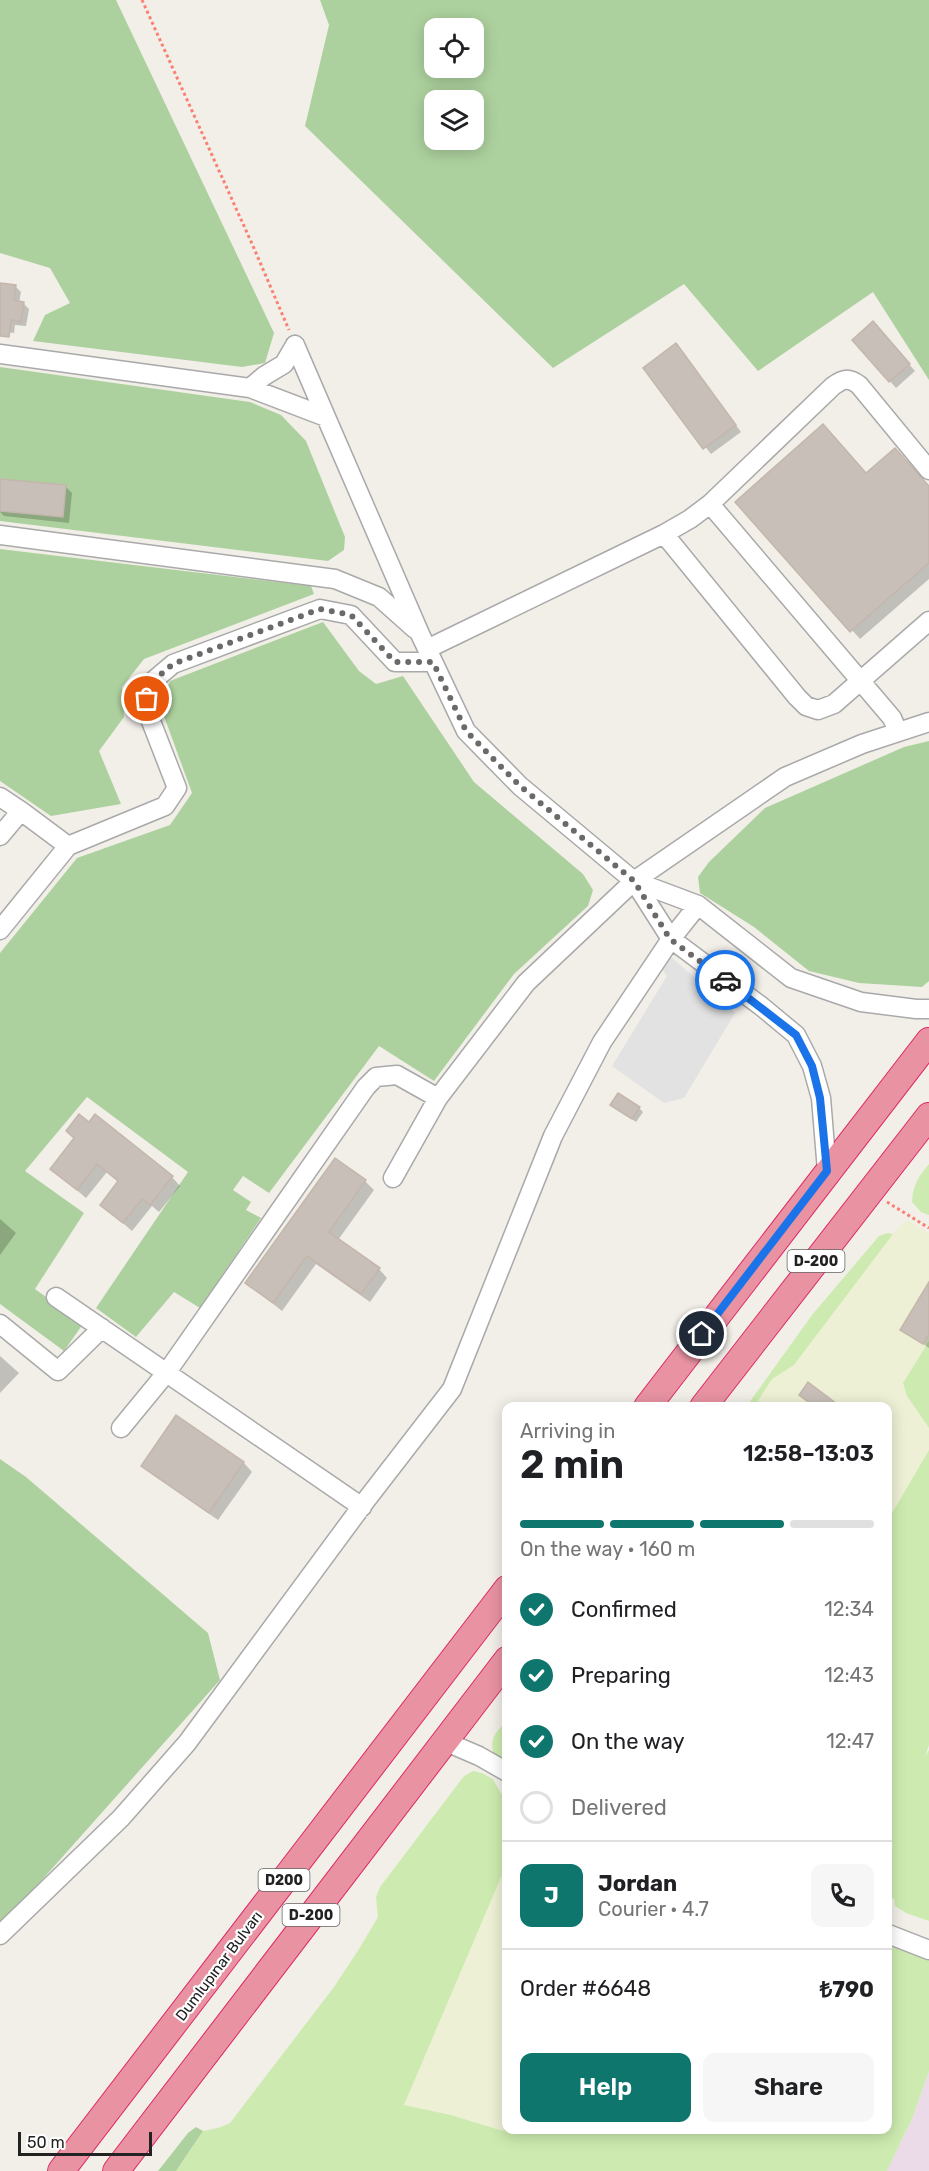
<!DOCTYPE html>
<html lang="en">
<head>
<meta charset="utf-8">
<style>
  body { margin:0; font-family:Rubik,sans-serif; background:#f6f6f6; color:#202124; height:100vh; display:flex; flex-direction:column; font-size:22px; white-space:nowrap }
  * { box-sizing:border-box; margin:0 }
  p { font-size:20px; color:#757577 }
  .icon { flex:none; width:33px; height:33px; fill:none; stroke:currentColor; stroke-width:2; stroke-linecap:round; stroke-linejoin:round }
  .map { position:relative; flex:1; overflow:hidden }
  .drawer { position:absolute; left:502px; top:1402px; width:390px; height:732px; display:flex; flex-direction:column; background:#fff; border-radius:12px; box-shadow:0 3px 15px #0003 }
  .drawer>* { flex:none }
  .fabs { position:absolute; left:424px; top:18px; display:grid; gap:12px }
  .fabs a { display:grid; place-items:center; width:60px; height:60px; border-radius:12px; background:#fff; box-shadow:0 3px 15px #0003; font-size:30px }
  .scale { position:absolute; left:18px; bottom:15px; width:134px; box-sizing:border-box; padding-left:6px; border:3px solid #222; border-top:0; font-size:16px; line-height:21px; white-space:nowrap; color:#222; -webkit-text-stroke:4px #fff; paint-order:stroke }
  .pin { position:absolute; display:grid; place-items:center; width:51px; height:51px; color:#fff; margin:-26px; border:3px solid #fff; border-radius:50%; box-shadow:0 2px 6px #0007 }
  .courier { position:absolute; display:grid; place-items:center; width:60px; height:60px; margin:-30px; border:4px solid #1a73e8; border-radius:50%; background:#fff; color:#222; box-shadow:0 2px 8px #0007 }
  .headline em { font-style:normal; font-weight:600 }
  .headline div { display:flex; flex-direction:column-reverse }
  .headline { display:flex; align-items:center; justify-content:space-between; height:102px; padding:0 18px }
  h1 { font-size:39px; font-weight:600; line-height:45px }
  .bar { display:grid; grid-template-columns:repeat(4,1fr); gap:9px 6px; align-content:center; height:72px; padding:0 18px }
  .bar i { height:8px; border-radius:4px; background:#e0e0e0 }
  .bar .active { background:#0f766e }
  .bar p { grid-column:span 4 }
  .line { display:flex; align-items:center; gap:15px; padding:0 18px; border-top:2px solid #e0e0e0 }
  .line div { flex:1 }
  .round { display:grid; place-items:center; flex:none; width:63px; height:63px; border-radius:12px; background:#f6f6f6 }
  ol { padding:0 18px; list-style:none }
  li { display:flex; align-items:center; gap:18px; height:66px }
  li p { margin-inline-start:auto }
  li .icon { padding:6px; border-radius:50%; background:#0f766e; color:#fff; stroke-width:4 }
  li:last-child { color:#757577 }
  li i { width:33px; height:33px; border:3px solid #e0e0e0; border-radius:50% }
  .primary-button { display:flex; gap:12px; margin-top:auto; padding:12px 18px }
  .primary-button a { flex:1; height:69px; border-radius:12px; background:#0f766e; color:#fff; font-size:24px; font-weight:600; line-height:69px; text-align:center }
  .primary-button a+a { background:#f6f6f6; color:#202124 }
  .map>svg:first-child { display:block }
  .industrial { fill:#ebdbe8 }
  .farmland { fill:#eef0d5 }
  .grass { fill:#cdebb0 }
  .forest { fill:#add19e; fill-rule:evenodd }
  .parking { fill:#e2e2e2 }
  .shadow { fill:#0003 }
  .building { fill:#c7bfb8; stroke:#c4b6ab; stroke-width:1.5 }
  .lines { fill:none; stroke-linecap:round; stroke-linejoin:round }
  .minor-casing { stroke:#a9a9a9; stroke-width:21 }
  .highway-casing { stroke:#dc2a67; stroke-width:28 }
  .path { stroke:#fa8072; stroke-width:3; stroke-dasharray:3 3; stroke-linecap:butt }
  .minor { stroke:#fff; stroke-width:18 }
  .highway { stroke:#e892a2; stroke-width:26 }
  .done { stroke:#6b6a68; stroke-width:6; stroke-dasharray:0 10.8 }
  .route { stroke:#1a73e8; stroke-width:8 }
  .labels { text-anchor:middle; stroke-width:4.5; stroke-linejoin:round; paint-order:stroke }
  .shield { fill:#fff; stroke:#646464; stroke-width:1.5 }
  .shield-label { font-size:14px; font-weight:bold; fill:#222 }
  .street-label { font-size:15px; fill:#222; stroke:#fff }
</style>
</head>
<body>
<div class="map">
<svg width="929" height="2171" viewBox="0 0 929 2171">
  <rect width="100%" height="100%" fill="#f2efe9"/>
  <path class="industrial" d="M929 2071V2171H887L912 2119Z"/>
  <path class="farmland" d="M907 1220 929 1233V1341L903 1383 907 1396 929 1428V1450L888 1520V1407H754L772 1379 794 1365 890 1236Z
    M507 1863V2124L503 2131 451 2115 403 2105Z"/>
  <path class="grass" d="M929 1164V1215L921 1212 912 1202C913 1185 918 1177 929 1164Z
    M887 1233 893 1234 794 1365 772 1379 754 1407H746L812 1315 879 1236Z
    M929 1341V1428L907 1396 903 1383Z
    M929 1450V1745L925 1757 929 1750V1921L906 1913 895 1906 894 1898 888 1902V1520Z
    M507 1721V1766L494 1755C489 1738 495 1733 507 1721Z
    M473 1771 482 1773 493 1779 507 1804V1863L404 2105 451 2115 503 2131 507 2124V2130H888V1938L929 1954V2071L912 2119 887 2171H176L203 2131 218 2128 230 2123 334 1987 359 1949 378 1917 376 1897 380 1887 464 1776Z"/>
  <path class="forest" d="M0 0H116L274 333 265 363 242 367 33 341 45 315 70 303 50 268 0 253Z
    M320 0H929V380L873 292 758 371 684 284 553 368 305 126 329 25ZM435 28H474V68H435ZM435 100H474V140H435Z
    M0 367 250 402 281 415 306 441 345 537 344 550 328 561 0 521Z
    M0 549 311 586 314 594 144 659 122 687 124 717 99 751 121 804 51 816 0 781Z
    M323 622 359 671 376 684 403 676 474 782 583 874 593 890 588 906 514 974 434 1081 379 1046 269 1193 243 1176 233 1190 251 1202 246 1210 261 1218 200 1308 174 1292 136 1337 96 1308 188 1172 87 1097 25 1171 84 1213 35 1289 83 1324 64 1351 0 1304V953L77 858 170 825 192 793 161 708 170 681Z
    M929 741V981L922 987 859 983 809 971 754 927 700 893 698 877 709 862 765 808 904 747Z
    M0 1459 26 1477 208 1633 220 1680 0 1927Z
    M196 2127 203 2131 176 2171H158L188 2133Z"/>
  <path class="parking" d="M671 957 735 1013 684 1098 664 1103 612 1066 667 976 662 969Z"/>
  <path class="shadow" d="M0 285 15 286 21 292 19 303H23L29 309 26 326 15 325 14 333 0 331Z
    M879 330 915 371 896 388 854 340Z
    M682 352 741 432 711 454 645 368Z
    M867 475 929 487V579L860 639 737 502Z
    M65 486 72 493 69 523 4 516 0 512V487Z
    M612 1105 639 1108 643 1112 636 1122Z
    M76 1139 172 1177 180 1186 159 1212 152 1206 132 1231 102 1205 120 1182 107 1172 86 1198 52 1169Z
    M365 1181 374 1190 338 1240 379 1269 387 1278 370 1302 316 1264 282 1311 247 1283Z
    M0 1219 16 1233 0 1255Z
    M929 1285V1348L902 1329Z
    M0 1356 19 1373 0 1393Z
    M177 1417 244 1463 252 1472 218 1520 152 1474 143 1465Z"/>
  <path class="building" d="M0 283 16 285 14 300 24 302 21 322 11 320 9 337 0 336Z
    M873 321 910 364 889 382 852 340Z
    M676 343 736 425 703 449 643 368Z
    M823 424 866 473 895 448 929 486V563L850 632 735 502Z
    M0 479 66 485 63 517 0 511Z
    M618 1093 640 1107 632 1119 610 1105Z
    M79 1114 89 1122 95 1114 173 1176 150 1205 142 1199 123 1223 100 1205 118 1181 97 1164 77 1190 50 1169 74 1138 66 1131Z
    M335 1158 366 1180 329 1232 380 1268 361 1294 307 1256 273 1303 245 1283Z
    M929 1282V1334L923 1344 900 1330Z
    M808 1382 841 1407H815L799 1395Z
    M176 1415 244 1462 209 1513 141 1466Z"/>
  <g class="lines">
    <g class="minor-casing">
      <path id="minor" d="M295 345 326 417
        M0 354 250 388 326 417 420 634 466 731 520 786 634 881 671 939 761 1006 796 1035 812 1066 821 1098 827 1171
        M250 388 264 376 284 364 295 345
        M710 504 892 718 898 732
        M664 534 797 697 806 706 818 710 834 704 929 621
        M0 535 335 579 379 597 415 629
        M427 649 664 534 690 519 710 504 833 386C843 379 848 377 859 385L929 470
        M0 797 21 811
        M0 836 21 811 68 846 165 806 177 788 147 711V686L173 664 320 609 351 615 395 662H433
        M634 881 698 905 791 978 861 1002 916 1009H929
        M0 930 68 846
        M393 1178 438 1098 526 983 634 881 785 777 862 744 929 722
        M56 1297 362 1507
        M0 1324 58 1371 102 1328
        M121 1428 167 1372 366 1087 376 1077 397 1075 438 1098
        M444 1741 479 1756 507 1772
        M888 1934 929 1950
        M0 1935 121 1818 187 1743 367 1499 452 1389 553 1136 602 1042 671 939 698 905"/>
    </g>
    <g class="highway-casing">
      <path id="highway" d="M647 1407 929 1041
        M703 1407 929 1116
        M61 2171 507 1589
        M116 2171 507 1660"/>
    </g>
    <path class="path" d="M142 0 253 246 289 330
      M887 1202 929 1228"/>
    <use href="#minor" class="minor"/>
    <use href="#highway" class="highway"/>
  </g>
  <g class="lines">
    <path class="done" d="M147 699V686L173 664 320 609 351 615 395 662H433L466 731 520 786 634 881 670 939 725 980"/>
    <path class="route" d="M702 1334 827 1171 820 1098 812 1066 796 1035 725 980"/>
  </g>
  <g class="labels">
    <g class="shield">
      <rect x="787.5" y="1250" width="57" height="22" rx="4.5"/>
      <rect x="258.5" y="1869" width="51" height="22" rx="4.5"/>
      <rect x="282.5" y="1904" width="57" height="22" rx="4.5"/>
    </g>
    <g class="shield-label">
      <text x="816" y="1266">D-200</text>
      <text x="284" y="1885">D200</text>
      <text x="311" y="1920">D-200</text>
    </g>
    <g class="street-label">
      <text transform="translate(219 1966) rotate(-53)" y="5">Dumlupınar Bulvarı</text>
    </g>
  </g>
</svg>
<div class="fabs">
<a><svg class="icon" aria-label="locate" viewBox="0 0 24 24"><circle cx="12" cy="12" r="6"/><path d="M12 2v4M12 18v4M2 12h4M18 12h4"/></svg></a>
<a><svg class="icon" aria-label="layers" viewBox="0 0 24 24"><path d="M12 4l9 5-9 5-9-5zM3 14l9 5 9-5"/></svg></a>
</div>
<div class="scale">50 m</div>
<div class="pin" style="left:147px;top:699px;background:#ea580c"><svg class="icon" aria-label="bag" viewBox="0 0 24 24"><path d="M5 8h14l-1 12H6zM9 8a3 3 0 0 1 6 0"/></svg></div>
<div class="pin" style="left:702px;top:1334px;background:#1f2937"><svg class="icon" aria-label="home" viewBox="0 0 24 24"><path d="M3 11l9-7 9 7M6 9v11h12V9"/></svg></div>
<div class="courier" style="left:725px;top:980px"><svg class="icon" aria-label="car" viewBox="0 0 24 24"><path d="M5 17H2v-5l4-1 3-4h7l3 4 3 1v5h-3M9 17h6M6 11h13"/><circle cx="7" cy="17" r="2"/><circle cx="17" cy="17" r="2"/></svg></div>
<section class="drawer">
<div class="headline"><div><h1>2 min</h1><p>Arriving in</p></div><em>12:58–13:03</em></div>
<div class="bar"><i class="active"></i><i class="active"></i><i class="active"></i><i></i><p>On the way · 160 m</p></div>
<ol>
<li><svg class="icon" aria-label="check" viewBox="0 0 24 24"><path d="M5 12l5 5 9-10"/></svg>Confirmed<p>12:34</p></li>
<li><svg class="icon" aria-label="check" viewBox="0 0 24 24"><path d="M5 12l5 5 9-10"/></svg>Preparing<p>12:43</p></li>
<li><svg class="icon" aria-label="check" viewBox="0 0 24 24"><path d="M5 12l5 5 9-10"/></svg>On the way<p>12:47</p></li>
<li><i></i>Delivered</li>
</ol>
<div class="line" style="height:108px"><b class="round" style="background:#0f766e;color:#fff">J</b><div><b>Jordan</b><p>Courier · 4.7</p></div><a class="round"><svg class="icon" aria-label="phone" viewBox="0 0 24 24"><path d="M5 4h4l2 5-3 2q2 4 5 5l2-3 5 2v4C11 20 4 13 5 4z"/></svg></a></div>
<div class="line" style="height:78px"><div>Order #6648</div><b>₺790</b></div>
<div class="primary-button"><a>Help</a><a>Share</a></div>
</section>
</div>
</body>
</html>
